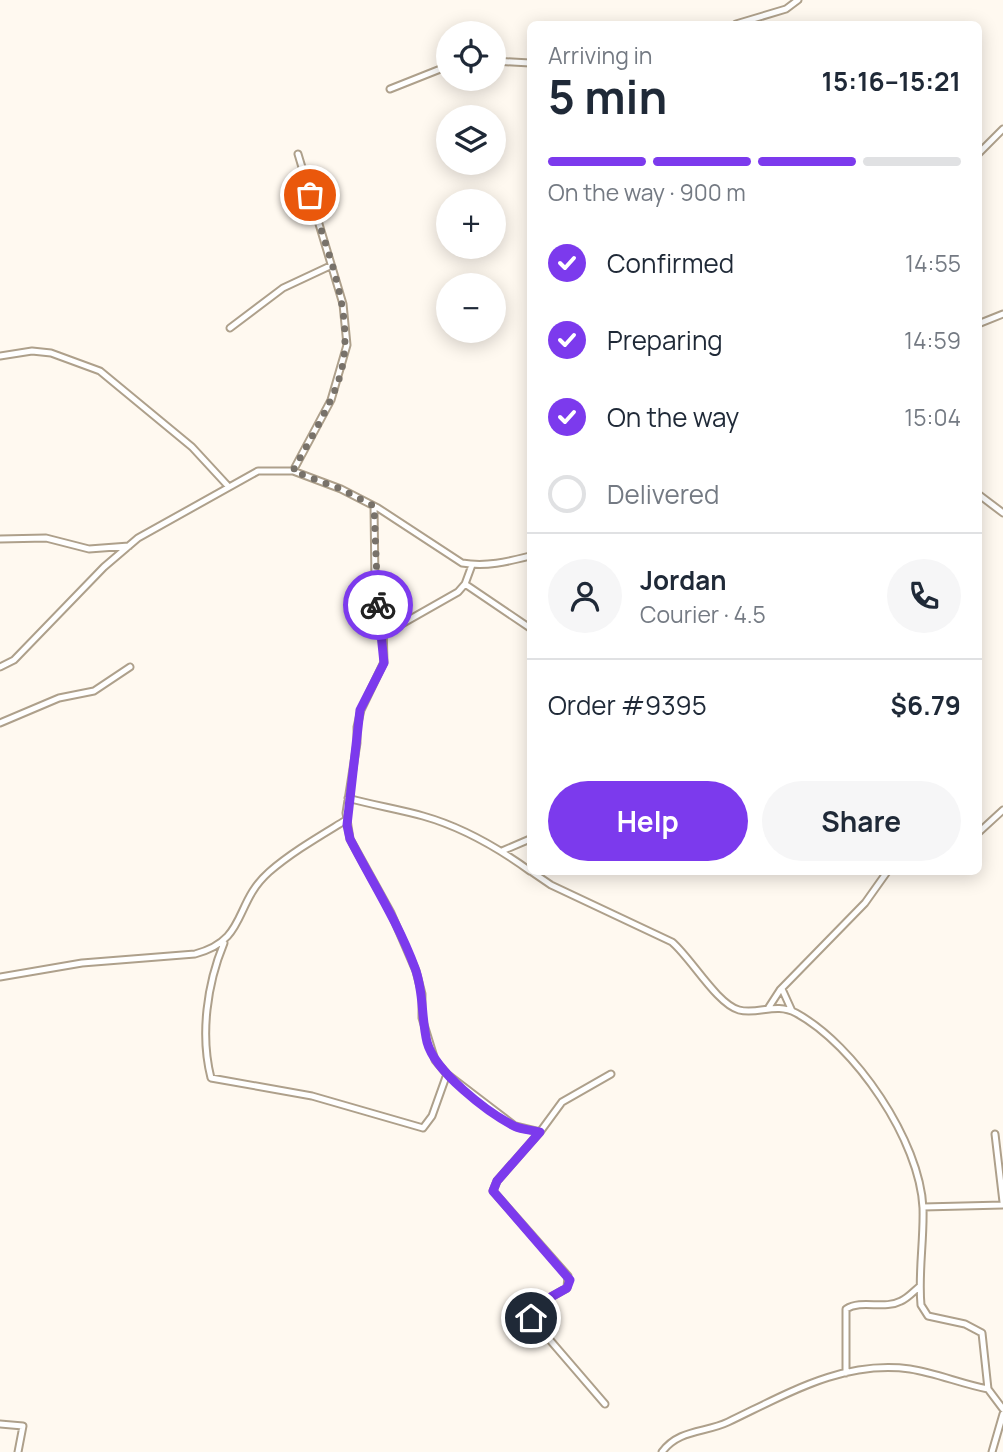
<!DOCTYPE html>
<html lang="en">
<head>
<meta charset="utf-8">
<style>
  body { margin:0; font-family:Manrope,sans-serif; background:#f6f6f7; color:#1f2937; height:100vh; display:flex; flex-direction:column; font-size:26px; white-space:nowrap }
  * { box-sizing:border-box; margin:0 }
  p { font-size:23px; color:#747a83 }
  .icon { flex:none; width:38px; height:38px; fill:none; stroke:currentColor; stroke-width:2; stroke-linecap:round; stroke-linejoin:round }
  .map { position:relative; flex:1; overflow:hidden }
  .drawer { position:absolute; left:527px; top:21px; width:455px; height:854px; display:flex; flex-direction:column; background:#fff; border-radius:10px; box-shadow:0 4px 18px #0003 }
  .drawer>* { flex:none }
  .fabs { position:absolute; left:436px; top:21px; display:grid; gap:14px }
  .fabs a { display:grid; place-items:center; width:70px; height:70px; border-radius:50%; background:#fff; box-shadow:0 4px 18px #0003; font-size:35px }
  .pin { position:absolute; display:grid; place-items:center; width:60px; height:60px; color:#fff; margin:-30px; border:4px solid #fff; border-radius:50%; box-shadow:0 2px 7px #0007 }
  .courier { position:absolute; display:grid; place-items:center; width:70px; height:70px; margin:-35px; border:5px solid #7c3aed; border-radius:50%; background:#fff; color:#222; box-shadow:0 2px 9px #0007 }
  .head em { font-style:normal; font-weight:700 }
  .head div { display:flex; flex-direction:column-reverse }
  .head { display:flex; align-items:center; justify-content:space-between; height:119px; padding:0 21px }
  h1 { font-size:46px; font-weight:700; line-height:52px }
  .bar { display:grid; grid-template-columns:repeat(4,1fr); gap:10px 7px; align-content:center; height:84px; padding:0 21px }
  .bar i { height:9px; border-radius:5px; background:#e0e1e3 }
  .bar .current { background:#7c3aed }
  .bar p { grid-column:span 4 }
  .line { display:flex; align-items:center; gap:18px; padding:0 21px; border-top:2px solid #e0e1e3 }
  .line div { flex:1 }
  .round { display:grid; place-items:center; flex:none; width:74px; height:74px; border-radius:37px; background:#f6f6f7 }
  ol { padding:0 21px; list-style:none }
  li { display:flex; align-items:center; gap:21px; height:77px }
  li p { margin-inline-start:auto }
  li .icon { padding:7px; border-radius:50%; background:#7c3aed; color:#fff; stroke-width:4 }
  li:last-child { color:#747a83 }
  li i { width:38px; height:38px; border:4px solid #e0e1e3; border-radius:50% }
  .primary-button { display:flex; gap:14px; margin-top:auto; padding:14px 21px }
  .primary-button a { flex:1; height:80px; border-radius:42px; background:#7c3aed; color:#fff; font-size:28px; font-weight:700; line-height:80px; text-align:center }
  .primary-button a+a { background:#f6f6f7; color:#1f2937 }
  .map>svg:first-child { display:block }
  .lines { fill:none; stroke-linecap:round; stroke-linejoin:round }
  .street-casing { stroke:#aea08b; stroke-width:9 }
  .street { stroke:#fff; stroke-width:5 }
  .done { stroke:#78726a; stroke-width:7; stroke-dasharray:0 12.6 }
  .route { stroke:#7c3aed; stroke-width:9 }
</style>
</head>
<body>
<div class="map">
<svg width="1003" height="1452" viewBox="0 0 1003 1452">
  <rect width="100%" height="100%" fill="#fff9f0"/>
  <g class="lines">
    <g class="street-casing">
      <path id="street" d="M736 24 786 9 798 0
        M494 61 530 63
        M390 89 448 66
        M978 154 1003 129
        M978 324 1003 314
        M230 328 283 288 330 266
        M0 356 32 351 51 353 100 371 192 447 228 486
        M293 471 331 400 347 345 343 304 298 154
        M978 494 1003 513
        M374 506 375 581 383 625 384 662 361 710 357 727V743L346 813 350 839 391 913 416 971 422 994V1018L435 1060 447 1074 515 1126 540 1132
        M0 539 46 538 89 549 129 546
        M465 584 530 628
        M384 634 458 592 465 584 472 565
        M0 667 14 660 104 567 138 538 258 471H293L341 489 378 508 462 563C486 567 507 562 530 556
        M0 723 59 698 94 691 130 667
        M348 798C372 805 398 809 423 816 462 827 497 847 530 871
        M978 833 1003 810
        M502 851 530 839
        M532 872 551 885 672 942C691 958 717 1004 739 1010 758 1015 776 1002 796 1013 855 1045 920 1141 923 1208 924 1241 918 1273 921 1305L928 1316 965 1324 982 1333 988 1389 1003 1409
        M224 943C207 984 200 1035 211 1078L312 1096 423 1128 432 1116 447 1074
        M0 977 82 963 195 954C248 940 233 904 269 872 292 852 320 836 346 820
        M782 989 792 1011
        M769 1007 780 990 865 903 887 872
        M995 1134 1003 1202
        M923 1207 1003 1205
        M846 1373V1309C862 1299 884 1310 901 1301 908 1298 914 1291 919 1287
        M605 1404 531 1318 533 1307 567 1288 568 1276 493 1191 497 1181 540 1132 562 1102 611 1074
        M0 1424 23 1426 18 1452
        M662 1452C679 1429 705 1433 728 1422 787 1394 842 1360 910 1369 936 1373 962 1384 988 1389
        M992 1452 1003 1414"/>
    </g>
    <use href="#street" class="street"/>
  </g>
  <g class="lines">
    <path class="done" d="M310 195C327 252 358 320 339 379 328 411 309 441 293 471L341 489 374 506 378 605"/>
    <path class="route" d="M378 605 384 663 360 710 347 825 350 839C372 882 398 922 415 968 424 992 421 1017 427 1042 435 1072 487 1112 514 1126 522 1130 532 1130 540 1132L497 1181 493 1191 570 1280 567 1288 533 1307 531 1318"/>
  </g>
</svg>
<div class="fabs">
<a><svg class="icon" aria-label="locate" viewBox="0 0 24 24"><circle cx="12" cy="12" r="6"/><path d="M12 2v4M12 18v4M2 12h4M18 12h4"/></svg></a>
<a><svg class="icon" aria-label="layers" viewBox="0 0 24 24"><path d="M12 4l9 5-9 5-9-5zM3 14l9 5 9-5"/></svg></a>
<a>+</a>
<a>−</a>
</div>
<div class="pin" style="left:310px;top:195px;background:#ea580c"><svg class="icon" aria-label="bag" viewBox="0 0 24 24"><path d="M5 8h14l-1 12H6zM9 8a3 3 0 0 1 6 0"/></svg></div>
<div class="pin" style="left:531px;top:1318px;background:#1f2937"><svg class="icon" aria-label="home" viewBox="0 0 24 24"><path d="M3 11l9-7 9 7M6 9v11h12V9"/></svg></div>
<div class="courier" style="left:378px;top:605px"><svg class="icon" aria-label="bike" viewBox="0 0 24 24"><circle cx="6" cy="16" r="4"/><circle cx="18" cy="16" r="4"/><path d="M6 16l4-8h5l3 8M10 8l3 8H6M13 5h3"/></svg></div>
<section class="drawer">
<div class="head"><div><h1>5 min</h1><p>Arriving in</p></div><em>15:16–15:21</em></div>
<div class="bar"><i class="current"></i><i class="current"></i><i class="current"></i><i></i><p>On the way · 900 m</p></div>
<ol>
<li><svg class="icon" aria-label="check" viewBox="0 0 24 24"><path d="M5 12l5 5 9-10"/></svg>Confirmed<p>14:55</p></li>
<li><svg class="icon" aria-label="check" viewBox="0 0 24 24"><path d="M5 12l5 5 9-10"/></svg>Preparing<p>14:59</p></li>
<li><svg class="icon" aria-label="check" viewBox="0 0 24 24"><path d="M5 12l5 5 9-10"/></svg>On the way<p>15:04</p></li>
<li><i></i>Delivered</li>
</ol>
<div class="line" style="height:126px"><a class="round"><svg class="icon" aria-label="person" viewBox="0 0 24 24"><circle cx="12" cy="8" r="4"/><path d="M4 21q1-7 8-7t8 7"/></svg></a><div><b>Jordan</b><p>Courier · 4.5</p></div><a class="round"><svg class="icon" aria-label="phone" viewBox="0 0 24 24"><path d="M5 4h4l2 5-3 2q2 4 5 5l2-3 5 2v4C11 20 4 13 5 4z"/></svg></a></div>
<div class="line" style="height:91px"><div>Order #9395</div><b>$6.79</b></div>
<div class="primary-button"><a>Help</a><a>Share</a></div>
</section>
</div>
</body>
</html>
